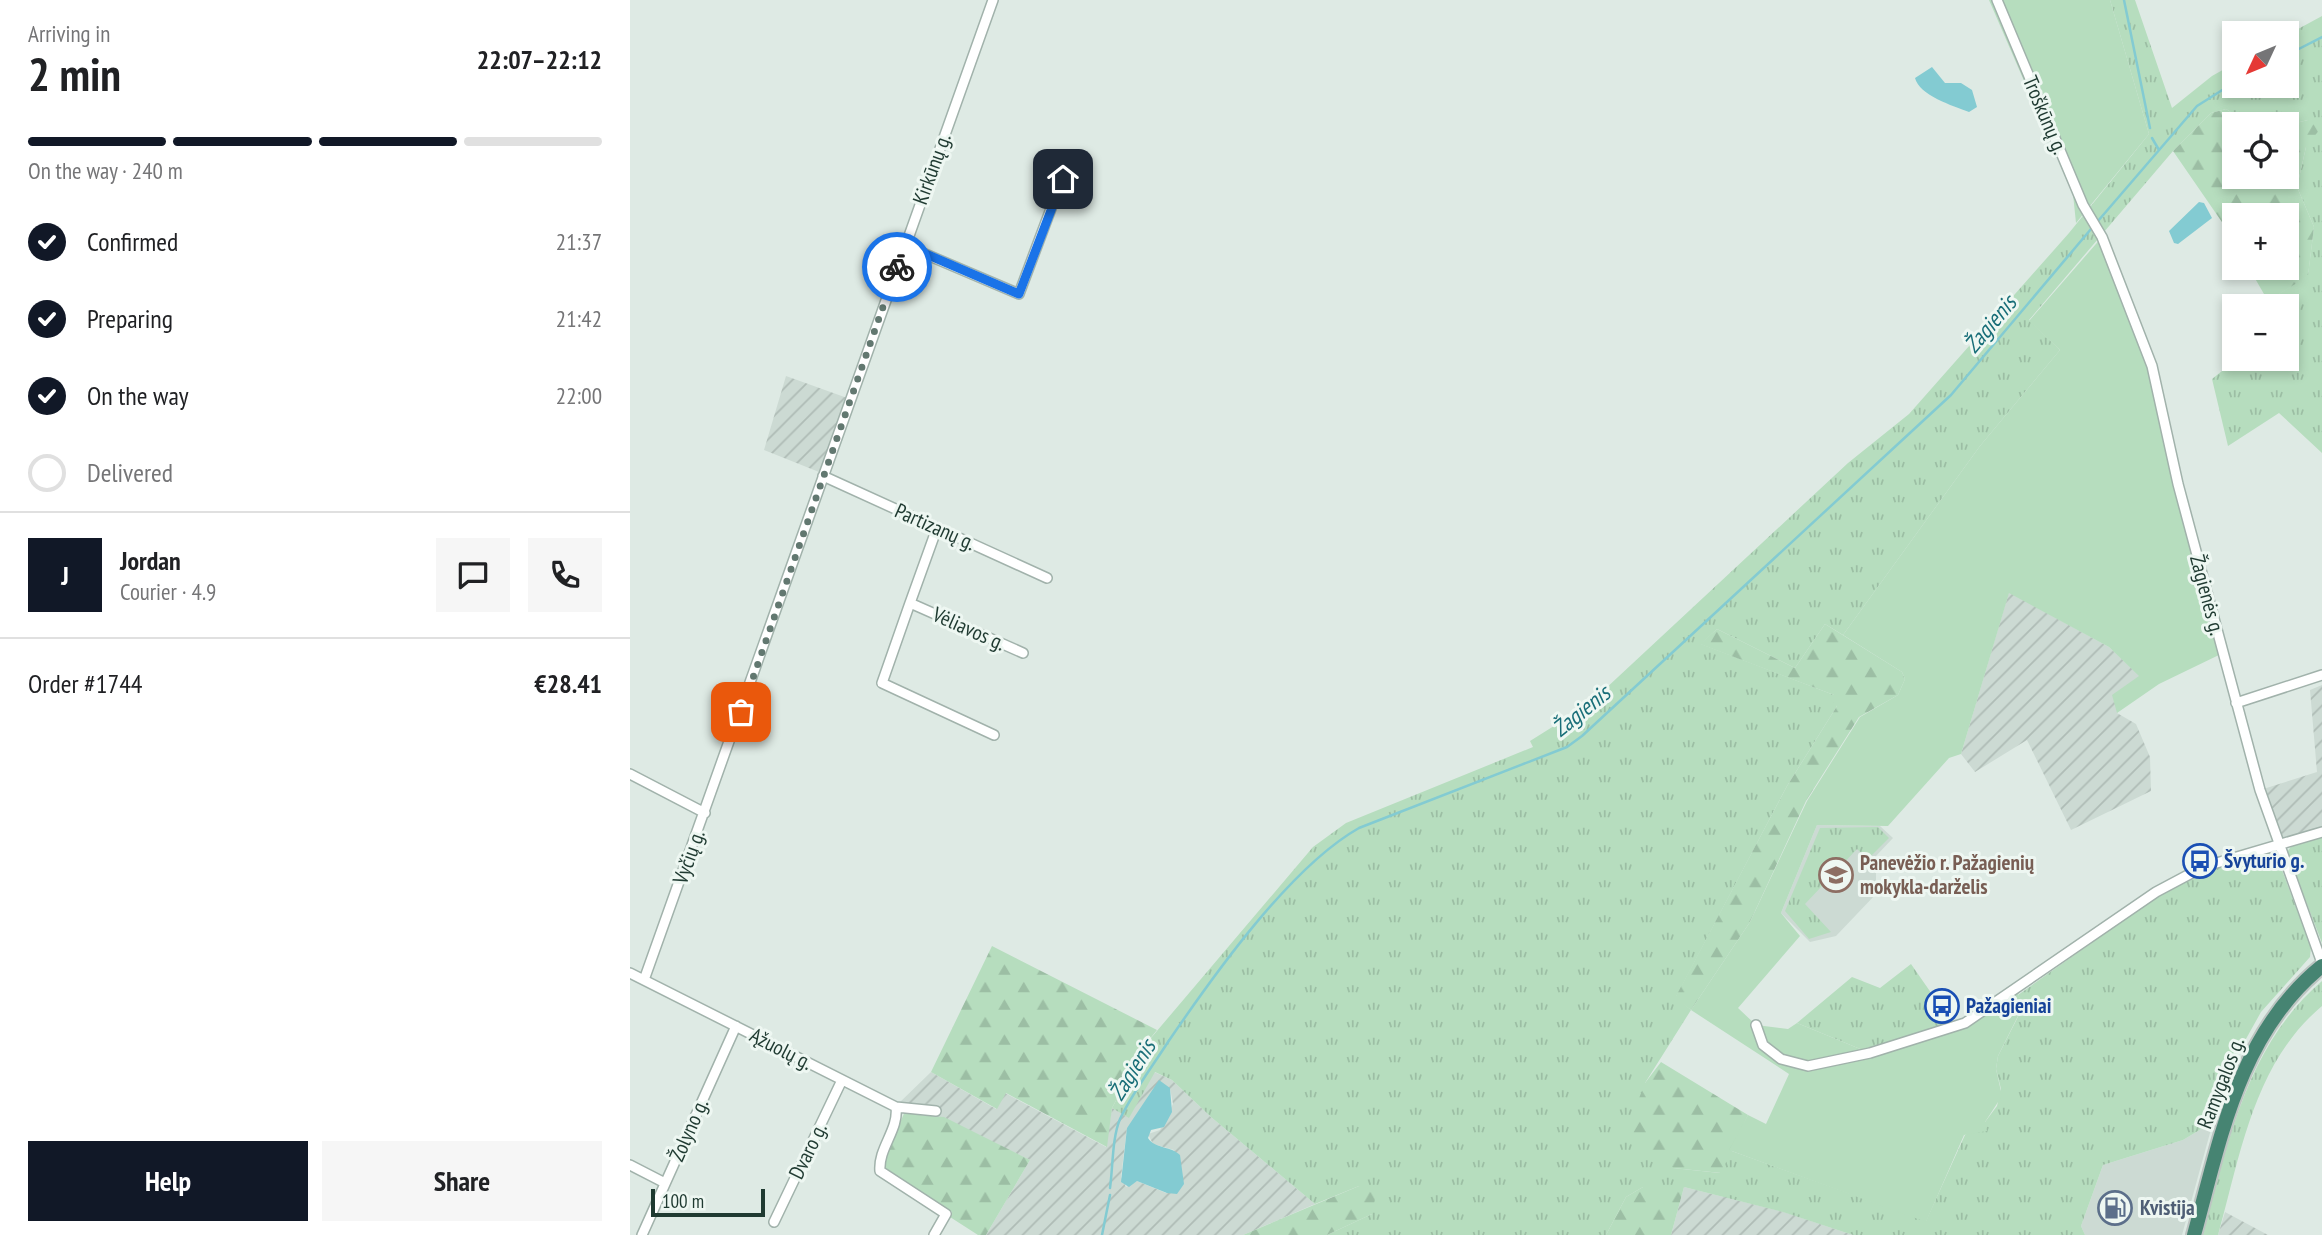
<!DOCTYPE html>
<html lang="en">
<head>
<meta charset="utf-8">
<style>
  body { margin:0; font-family:"PT Sans Narrow",sans-serif; background:#f6f6f6; color:#202124; height:100vh; display:flex; flex-direction:column; font-size:26px; white-space:nowrap }
  * { box-sizing:border-box; margin:0 }
  p { font-size:23px; color:#757577 }
  .icon { flex:none; width:38px; height:38px; fill:none; stroke:currentColor; stroke-width:2; stroke-linecap:round; stroke-linejoin:round }
  .map { position:relative; flex:1; overflow:hidden }
  .side { display:flex; flex-direction:column; background:#fff; width:630px }
  .side>* { flex:none }
  .needle { width:46px; rotate:226deg }
  .fabs { position:absolute; left:1592px; top:21px; display:grid; gap:14px }
  .fabs a { display:grid; place-items:center; width:77px; height:77px; border-radius:0px; background:#fff; box-shadow:0 4px 10px #0003; font-size:35px }
  .scale { position:absolute; left:21px; bottom:18px; width:114px; box-sizing:border-box; padding-left:7px; border:4px solid #1f3a31; border-top:0; font-size:19px; line-height:24px; white-space:nowrap; color:#1f3a31; -webkit-text-stroke:5px #eef7f2; paint-order:stroke }
  .pin { position:absolute; display:grid; place-items:center; width:60px; height:60px; color:#fff; margin:-30px; border-radius:14px; box-shadow:0 4px 10px #0006 }
  .courier { position:absolute; display:grid; place-items:center; width:70px; height:70px; margin:-35px; border:5px solid #1a73e8; border-radius:50%; background:#fff; color:#222; box-shadow:0 2px 9px #0007 }
  .head em { font-style:normal; font-weight:700 }
  .head div { display:flex; flex-direction:column-reverse }
  .head { display:flex; align-items:center; justify-content:space-between; height:119px; padding:0 28px }
  h1 { font-size:46px; font-weight:700; line-height:52px }
  .bar { display:grid; grid-template-columns:repeat(4,1fr); gap:10px 7px; align-content:center; height:84px; padding:0 28px }
  .bar i { height:9px; border-radius:5px; background:#e0e0e0 }
  .bar .on { background:#111827 }
  .bar p { grid-column:span 4 }
  .line { display:flex; align-items:center; gap:18px; padding:0 28px; border-top:2px solid #e0e0e0 }
  .line div { flex:1 }
  .round { display:grid; place-items:center; flex:none; width:74px; height:74px; border-radius:0px; background:#f6f6f6 }
  ol { padding:0 28px; list-style:none }
  li { display:flex; align-items:center; gap:21px; height:77px }
  li p { margin-inline-start:auto }
  li .icon { padding:7px; border-radius:50%; background:#111827; color:#fff; stroke-width:4 }
  li:last-child { color:#757577 }
  li i { width:38px; height:38px; border:4px solid #e0e0e0; border-radius:50% }
  .button { display:flex; gap:14px; margin-top:auto; padding:14px 28px }
  .button a { flex:1; height:80px; border-radius:0px; background:#111827; color:#fff; font-size:28px; font-weight:700; line-height:80px; text-align:center }
  .button a+a { background:#f6f6f6; color:#202124 }
  main { display:flex; flex:1; min-height:0 }
  .map>svg:first-child { display:block }
  .built { fill:#ccdad3 }
  .industrial { fill:url(#industrial-furrows); fill-rule:evenodd }
  .grass { fill:url(#grass-tufts) }
  .forest { fill:url(#forest-firs) }
  .garden { fill:#b6ddbe }
  .water { fill:#83cbd2 }
  .lines { fill:none; stroke-linecap:round; stroke-linejoin:round }
  .stream { stroke:#83cbd2; stroke-width:2.5 }
  .minor-casing { stroke:#a1b2ab; stroke-width:12 }
  .trunk-casing { stroke:#bcc4c1; stroke-width:18 }
  .minor { stroke:#fff; stroke-width:9 }
  .trunk { stroke:#468472; stroke-width:14 }
  .done { stroke:#627870; stroke-width:7; stroke-dasharray:0 12.6 }
  .route { stroke:#1a73e8; stroke-width:9 }
  .labels { text-anchor:middle; stroke-width:6; stroke-linejoin:round; paint-order:stroke }
  .street-label { font-size:21px; fill:#1f3a31; stroke:#eef7f2 }
  .transit-label { font-size:21px; font-weight:bold; fill:#164399; stroke:#eef7f2; text-anchor:start }
  .education-label { font-size:21px; font-weight:bold; fill:#785e54; stroke:#eef7f2; text-anchor:start }
  .service-label { font-size:21px; font-weight:bold; fill:#4e5e75; stroke:#eef7f2; text-anchor:start }
  .water-label { font-size:23px; font-style:italic; fill:#186e78; stroke:#eef7f2 }
</style>
</head>
<body>
<main>
<section class="side">
<div class="head"><div><h1>2 min</h1><p>Arriving in</p></div><em>22:07–22:12</em></div>
<div class="bar"><i class="on"></i><i class="on"></i><i class="on"></i><i></i><p>On the way · 240 m</p></div>
<ol>
<li><svg class="icon" aria-label="check" viewBox="0 0 24 24"><path d="M5 12l5 5 9-10"/></svg>Confirmed<p>21:37</p></li>
<li><svg class="icon" aria-label="check" viewBox="0 0 24 24"><path d="M5 12l5 5 9-10"/></svg>Preparing<p>21:42</p></li>
<li><svg class="icon" aria-label="check" viewBox="0 0 24 24"><path d="M5 12l5 5 9-10"/></svg>On the way<p>22:00</p></li>
<li><i></i>Delivered</li>
</ol>
<div class="line" style="height:126px"><b class="round" style="background:#111827;color:#fff">J</b><div><b>Jordan</b><p>Courier · 4.9</p></div><a class="round"><svg class="icon" aria-label="chat" viewBox="0 0 24 24"><path d="M4 5h16v11H9l-5 4z"/></svg></a><a class="round"><svg class="icon" aria-label="phone" viewBox="0 0 24 24"><path d="M5 4h4l2 5-3 2q2 4 5 5l2-3 5 2v4C11 20 4 13 5 4z"/></svg></a></div>
<div class="line" style="height:91px"><div>Order #1744</div><b>€28.41</b></div>
<div class="button"><a>Help</a><a>Share</a></div>
</section>
<div class="map">
<svg width="1692" height="1235" viewBox="0 0 1692 1235">
  <defs>
    <pattern id="industrial-furrows" width="10" height="10" patternUnits="userSpaceOnUse" patternTransform="scale(1.75)"><rect width="10" height="10" fill="#ccdad3"/><path d="M-1 1l2-2M0 10L10 0M9 11l2-2" fill="none" stroke="#afbcb6"/></pattern>
    <pattern id="grass-tufts" width="24" height="20" patternUnits="userSpaceOnUse" patternTransform="scale(1.75)"><rect width="24" height="20" fill="#b6ddbe"/><path d="M3 7l-1-3M5 7V3M7 7l1-3M15 17l-1-3M17 17v-4M19 17l1-3" fill="none" stroke="#9cbea4"/></pattern>
    <pattern id="forest-firs" width="22" height="20" patternUnits="userSpaceOnUse" patternTransform="scale(1.75)"><rect width="22" height="20" fill="#b6ddbe"/><path d="M5 1l3.5 6h-7zM16 11l3.5 6h-7z" fill="#9cbea4"/></pattern>
  </defs>
  <rect width="100%" height="100%" fill="#deeae4"/>
  <path class="built" d="M1187 825 1250 826 1263 838 1246 856V894L1206 936 1180 942 1151 913Z
    M1583 1122 1552 1235H1455L1451 1226 1473 1165 1553 1140Z"/>
  <path class="industrial" d="M156 376 220 399 194 474 134 450Z
    M1379 592 1479 647 1510 676 1487 713 1506 724 1520 757 1521 791 1441 830 1397 740 1345 772 1331 754Z
    M1692 685V832L1650 843 1630 790 1687 772 1680 690Z
    M301 1072 366 1109 375 1093 476 1147 482 1108 499 1117 524 1072 542 1080 581 1117 685 1204 613 1235H356L400 1160 302 1115H289L267 1105ZM540 1088 543 1104 530 1130 518 1134 523 1144 544 1150 536 1193 507 1181 496 1187 491 1177 497 1128Z
    M1054 1187 1154 1212 1223 1235H1041Z
    M1595 1212 1638 1235H1588Z"/>
  <path class="grass" d="M1480 0H1505L1542 108 1582 76 1605 63V86H1657V35L1692 16V453L1649 413 1598 446 1582 379 1607 359H1657V306H1639L1638 301 1678 275 1684 227 1667 187 1676 147 1678 120 1657 125 1620 124 1596 109 1581 113 1543 151 1399 320 1430 350 1350 446 1213 635 1195 624 1165 668 1087 629 1071 644 1204 695 1207 706 1157 786 1046 997 1061 1010 1015 1083 1043 1168 1090 1173 1099 1150 1296 1221 1335 1135 1355 1122 1367 1106 1371 1089 1366 1069 1368 1056 1394 1005 1388 995 1522 900 1563 876 1586 865 1638 851 1647 857 1681 947 1680 957 1631 1012 1607 1055 1583 1122 1553 1140 1473 1165 1451 1226 1455 1235H1223L1153 1212 1054 1187H1013L996 1197 976 1235H697L742 1214 729 1186 685 1204 581 1117 542 1080 525 1072 499 1118 482 1108 515 1045 683 847 716 823 903 747 900 741 959 704 1218 463 1279 414 1439 233 1519 134Z
    M1248 827 1259 838 1238 859 1227 849 1175 904 1201 932 1179 939 1155 911 1190 828Z
    M1692 837V943L1657 852 1663 844Z
    M1281 964 1320 1020 1328 1025 1240 1053 1167 1023 1222 977 1250 988Z
    M1692 981V1006C1624 1063 1611 1153 1588 1235H1573C1598 1143 1616 1046 1692 981Z"/>
  <path class="forest" d="M1596 109 1620 124H1605V177H1657V125L1678 120 1690 129 1676 147 1667 187 1684 227 1678 276 1638 301 1619 268H1657V215H1605V241L1543 151 1581 113Z
    M1195 624 1272 672 1275 679 1268 695 1229 717 1176 801 1120 922 1061 1010 1045 998 1157 786 1207 706 1203 702 1204 695 1070 644 1087 629 1165 668Z
    M362 946 527 1030 515 1045 482 1108 477 1147 376 1093 367 1109 301 1072Z
    M1031 1062 1118 1115 1091 1173 1043 1168 995 1134 1015 1083Z
    M276 1109 289 1115 314 1117 400 1160 356 1235H348L320 1217 322 1212 255 1168V1157Z
    M729 1186 741 1188 745 1199 742 1214 697 1235H613Z
    M1013 1187H1054L1041 1235H976L996 1197Z"/>
  <path class="garden" d="M1359 0H1480L1519 134 1446 223 1443 194Z
    M1472 237 1522 376 1591 654 1529 684 1487 713 1482 695 1509 676 1479 647 1379 593 1331 754 1319 758 1258 826 1187 825 1151 913 1170 936 1108 1008 1126 1025 1158 1029 1167 1023 1240 1053 1335 1023 1392 986 1388 995 1394 1004 1368 1056 1366 1069 1372 1096 1355 1122 1357 1131 1334 1135 1296 1222 1099 1150 1118 1115 1136 1124 1159 1074 1061 1010 1120 922 1177 801 1230 717 1268 695 1275 679 1272 672 1213 635 1350 446 1430 350 1399 321Z"/>
  <path class="water" d="M1302 67 1315 83H1331L1342 90 1347 107 1339 112C1323 106 1289 95 1285 78Z
    M1569 202 1574 203 1582 218 1548 244 1544 243 1539 231Z
    M529 1080 540 1088 542 1112 534 1127 521 1130 518 1138C525 1149 541 1146 550 1155L554 1184 547 1194 537 1193 507 1181 499 1187 491 1182 497 1128Z"/>
  <g class="lines">
    <path class="stream" d="M1494 0 1520 128
      M1657 55 1692 37
      M1522 138 1529 150
      M1468 221 1567 106 1605 82
      M480 1188C483 1167 482 1138 490 1119 503 1092 522 1067 538 1042 583 976 660 867 729 828L937 747 952 736 1321 395 1461 229
      M472 1235 480 1195"/>
    <g class="minor-casing">
      <path id="minor" d="M1367 0 1453 205 1472 237 1522 366 1548 484 1630 790 1692 963
        M274 245 389 294 440 158
        M193 476 417 578
        M307 528 280 603 393 653
        M280 603 252 683 364 735
        M1606 703 1692 675
        M0 774 75 813
        M0 973 266 1107 306 1111
        M14 980 363 0
        M1126 1025 1133 1045 1151 1059 1178 1066 1240 1053 1335 1023 1526 892 1573 867 1692 832
        M266 1107C269 1130 248 1148 250 1171L316 1214 304 1235
        M0 1165 35 1183
        M144 1222 212 1080
        M12 1235 106 1026"/>
    </g>
    <g class="trunk-casing">
      <path id="trunk" d="M1564 1235C1591 1137 1609 1033 1692 966"/>
    </g>
    <use href="#minor" class="minor"/>
    <use href="#trunk" class="trunk"/>
  </g>
  <g class="lines">
    <path class="done" d="M111 712 267 267"/>
    <path class="route" d="M267 267 275 245 389 294 433 179"/>
  </g>
  <defs>
    <g id="bus-ring" transform="scale(1.75)"><circle r="9.5" fill="#eef7f2" stroke="#1a4fb4" stroke-width="1.5"/><path d="M-5-6H5V4H4V6H2V4H-2V6H-4V4H-5ZM-3.5-4V0h7V-4ZM-3.5 1.2v1.5H-2V1.2ZM2 1.2v1.5H3.5V1.2Z" fill="#1a4fb4"/></g>
    <g id="school-ring" transform="scale(1.75)"><circle r="9.5" fill="#eef7f2" stroke="#8d6e63" stroke-width="1.5"/><path d="M0-5L7-2L0 1L-7-2ZM-4 1L0 2.5L4 1V4Q0 6-4 4Z" fill="#8d6e63"/></g>
    <g id="fuel-ring" transform="scale(1.75)"><circle r="9.5" fill="#eef7f2" stroke="#5c6f8a" stroke-width="1.5"/><path d="M-5.5-6h7V0h2V4h1.3V-2.5L3-4.5l.8-.8L6-3V5H2.5V1h-1V6h-7ZM-4.2-4.7v3.2H.2V-4.7Z" fill="#5c6f8a"/></g>
  </defs>
  <g fill-rule="evenodd">
    <use href="#bus-ring" x="1570" y="861"/>
    <use href="#school-ring" x="1206" y="875"/>
    <use href="#bus-ring" x="1312" y="1006"/>
    <use href="#fuel-ring" x="1485" y="1208"/>
  </g>
  <g class="labels">
    <g class="street-label">
      <text transform="translate(1415 115) rotate(67)" y="7">Troškūnų g.</text>
      <text transform="translate(302 169) rotate(-70)" y="7">Kirkūnų g.</text>
      <text transform="translate(305 527) rotate(24)" y="7">Partizanų g.</text>
      <text transform="translate(1577 595) rotate(75)" y="7">Žagienės g.</text>
      <text transform="translate(339 629) rotate(24)" y="7">Vėliavos g.</text>
      <text transform="translate(59 857) rotate(-70)" y="7">Vyčių g.</text>
      <text transform="translate(151 1049) rotate(27)" y="7">Ąžuolų g.</text>
      <text transform="translate(1591 1083) rotate(-69)" y="7">Ramygalos g.</text>
      <text transform="translate(59 1130) rotate(-66)" y="7">Žolyno g.</text>
      <text transform="translate(178 1151) rotate(-64)" y="7">Dvaro g.</text>
    </g>
    <g class="transit-label">
      <text x="1594" y="868">Švyturio g.</text>
      <text x="1336" y="1013">Pažagieniai</text>
    </g>
    <g class="education-label">
      <text x="1230" y="870">Panevėžio r. Pažagienių<tspan x="1230" dy="24">mokykla-darželis</tspan></text>
    </g>
    <g class="service-label">
      <text x="1510" y="1215">Kvistija</text>
    </g>
    <g class="water-label">
      <text transform="translate(1360 324) rotate(-50)" y="8">Žagienis</text>
      <text transform="translate(951 711) rotate(-39)" y="8">Žagienis</text>
      <text transform="translate(502 1070) rotate(-58)" y="8">Žagienis</text>
    </g>
  </g>
</svg>
<div class="fabs">
<a><svg class="needle" viewBox="-14 -14 28 28"><path d="M0-13l5 13h-10z" fill="#e53935"/><path d="M0 13l5-13h-10z" fill="#757577"/></svg></a>
<a><svg class="icon" aria-label="locate" viewBox="0 0 24 24"><circle cx="12" cy="12" r="6"/><path d="M12 2v4M12 18v4M2 12h4M18 12h4"/></svg></a>
<a>+</a>
<a>−</a>
</div>
<div class="scale">100 m</div>
<div class="pin" style="left:111px;top:712px;background:#ea580c"><svg class="icon" aria-label="bag" viewBox="0 0 24 24"><path d="M5 8h14l-1 12H6zM9 8a3 3 0 0 1 6 0"/></svg></div>
<div class="pin" style="left:433px;top:179px;background:#1f2937"><svg class="icon" aria-label="home" viewBox="0 0 24 24"><path d="M3 11l9-7 9 7M6 9v11h12V9"/></svg></div>
<div class="courier" style="left:267px;top:267px"><svg class="icon" aria-label="bike" viewBox="0 0 24 24"><circle cx="6" cy="16" r="4"/><circle cx="18" cy="16" r="4"/><path d="M6 16l4-8h5l3 8M10 8l3 8H6M13 5h3"/></svg></div>
</div>
</main>
</body>
</html>
